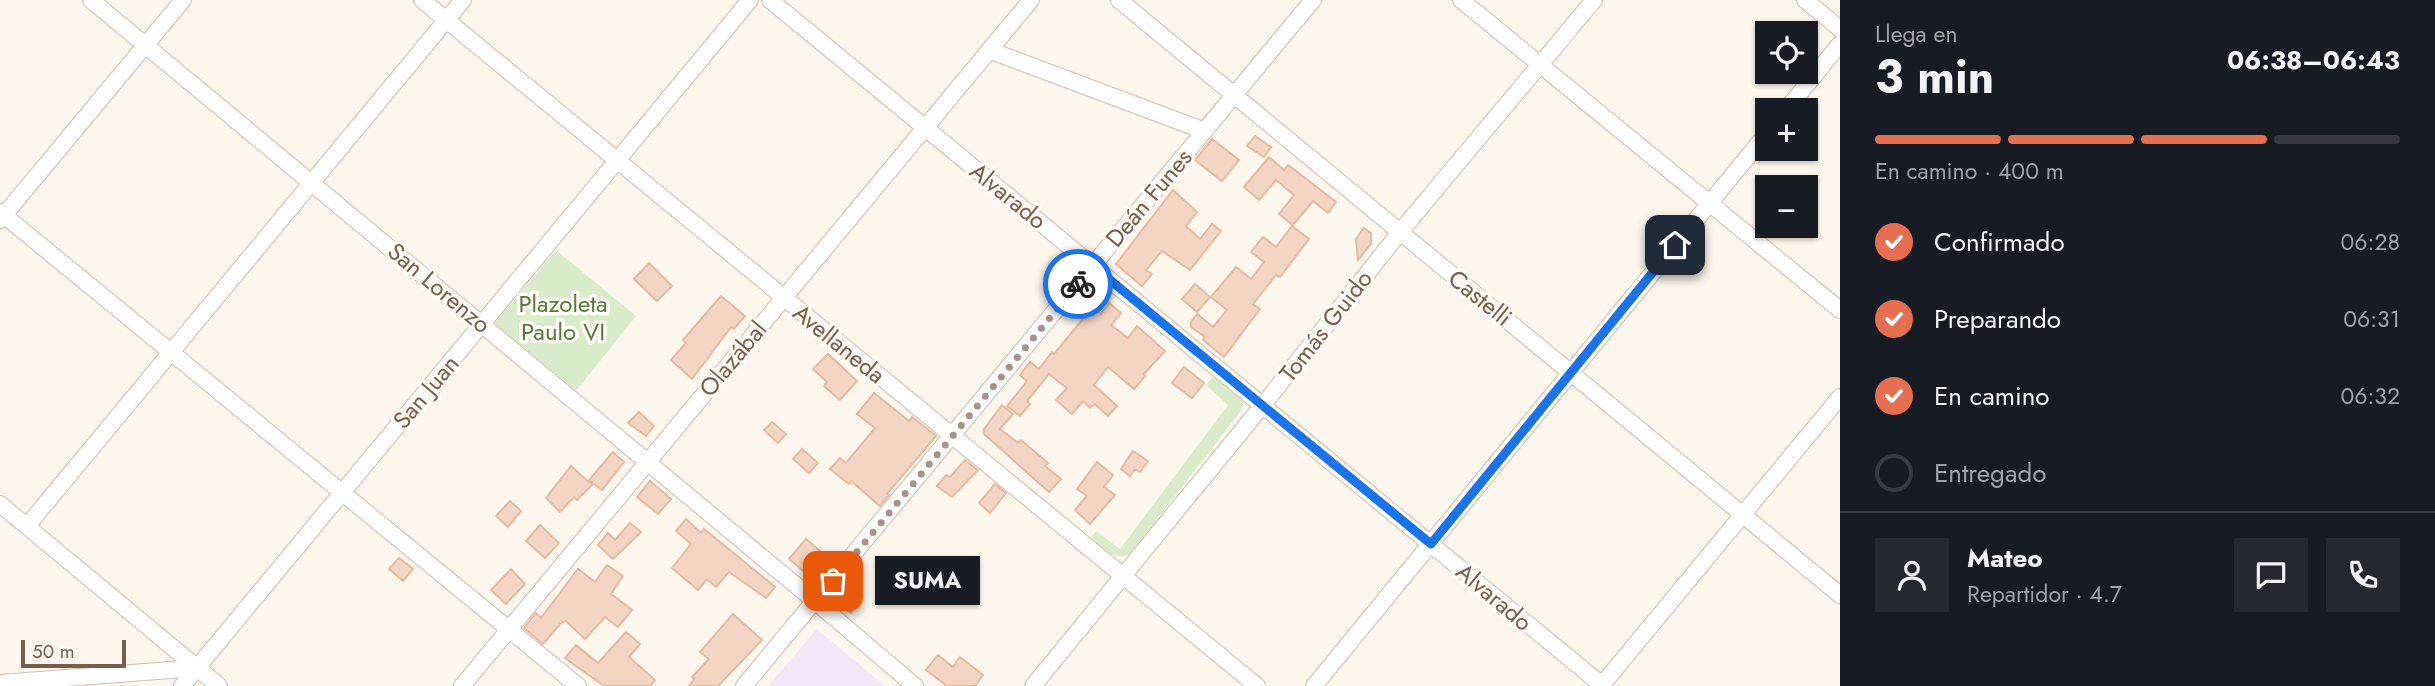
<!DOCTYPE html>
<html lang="es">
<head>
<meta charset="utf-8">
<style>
  body { margin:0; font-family:Jost,sans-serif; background:#242831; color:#f1f3f6; height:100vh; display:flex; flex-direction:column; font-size:26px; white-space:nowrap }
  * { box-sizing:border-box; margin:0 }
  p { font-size:23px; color:#9ea1a6 }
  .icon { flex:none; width:38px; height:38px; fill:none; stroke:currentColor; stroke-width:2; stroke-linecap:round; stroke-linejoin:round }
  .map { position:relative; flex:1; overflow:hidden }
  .sheet { display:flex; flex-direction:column; background:#171b24; width:595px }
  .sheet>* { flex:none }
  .tools { position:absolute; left:1755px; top:21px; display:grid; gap:14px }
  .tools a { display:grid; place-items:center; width:63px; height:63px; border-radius:0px; background:#171b24; box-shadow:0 2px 5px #0004; font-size:35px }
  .scale { position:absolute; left:21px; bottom:18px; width:105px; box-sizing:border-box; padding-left:7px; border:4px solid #7a5c4d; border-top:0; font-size:19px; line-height:24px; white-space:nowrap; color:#7a5c4d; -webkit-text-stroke:5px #fffaf3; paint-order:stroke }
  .pin { position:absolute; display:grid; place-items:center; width:60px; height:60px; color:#fff; margin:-30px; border-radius:14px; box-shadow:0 4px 10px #0006 }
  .courier { position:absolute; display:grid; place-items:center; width:70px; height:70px; margin:-35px; border:5px solid #1a73e8; border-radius:50%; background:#fff; color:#222; box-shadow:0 2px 9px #0007 }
  .bubble { position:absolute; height:49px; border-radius:0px; background:#171b24; box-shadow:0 2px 5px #0004; font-size:23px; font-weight:700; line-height:49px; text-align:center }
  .headline em { font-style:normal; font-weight:700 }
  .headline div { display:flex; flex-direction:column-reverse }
  .headline { display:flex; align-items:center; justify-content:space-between; height:119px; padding:0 35px }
  h1 { font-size:46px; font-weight:700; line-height:52px }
  .bar { display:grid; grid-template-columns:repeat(4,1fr); gap:10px 7px; align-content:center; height:84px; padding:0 35px }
  .bar i { height:9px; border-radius:5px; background:#363941 }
  .bar .active { background:#e76f51 }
  .bar p { grid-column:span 4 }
  .line { display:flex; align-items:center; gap:18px; padding:0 35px; border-top:2px solid #363941 }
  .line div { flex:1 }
  .round { display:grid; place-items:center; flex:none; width:74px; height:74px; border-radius:0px; background:#242831 }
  ol { padding:0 35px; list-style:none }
  li { display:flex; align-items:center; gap:21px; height:77px }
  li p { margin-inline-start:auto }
  li .icon { padding:7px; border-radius:50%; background:#e76f51; color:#fff; stroke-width:4 }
  li:last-child { color:#9ea1a6 }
  li i { width:38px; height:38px; border:4px solid #363941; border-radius:50% }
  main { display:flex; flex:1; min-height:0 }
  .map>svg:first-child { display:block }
  .education { fill:#f3e8fa }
  .green { fill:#d8ecc9 }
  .building { fill:#f3d5c3; stroke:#e6bba3; stroke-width:2 }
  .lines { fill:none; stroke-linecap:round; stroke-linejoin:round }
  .minor-casing { stroke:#d1beb0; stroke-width:18 }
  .minor { stroke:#fff; stroke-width:16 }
  .done { stroke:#a89285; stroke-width:7; stroke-dasharray:0 12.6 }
  .route { stroke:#1a73e8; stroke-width:9 }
  .labels { text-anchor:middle; stroke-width:7; stroke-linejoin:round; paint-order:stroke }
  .street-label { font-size:24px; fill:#7a5c4d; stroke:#fffaf3 }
  .park-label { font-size:24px; fill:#537a41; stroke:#fffaf3 }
</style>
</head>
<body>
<main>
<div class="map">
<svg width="1840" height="686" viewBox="0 0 1840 686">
  <rect width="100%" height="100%" fill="#fdf6ec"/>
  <path class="education" d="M817 629 885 686H768Z"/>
  <path class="green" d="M556 250 636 316 576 391 494 324Z
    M1213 376 1242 399 1243 405 1240 412 1130 554C1114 562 1103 547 1091 538L1096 531 1120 549 1228 405 1206 385Z"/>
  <path class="building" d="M1255 136 1271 147 1264 157 1247 146Z
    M1212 139 1239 160 1222 181 1195 160Z
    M1269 157 1284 170 1288 165 1336 202 1328 213 1313 201 1293 225 1279 214 1294 195 1276 180 1259 200 1244 187Z
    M1173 190 1197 212 1186 226 1200 239 1212 224 1221 231 1190 270 1162 251 1146 270 1152 274 1142 286 1116 264Z
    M1292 226 1309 239 1280 277 1276 275 1253 304 1260 309 1224 357 1203 340 1205 337 1191 327V322L1197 314 1213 327 1227 310 1211 297 1236 267 1251 279 1264 262 1251 252 1263 237 1276 247Z
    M1364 228 1371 233V244L1358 260 1356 239Z
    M649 263 672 286 657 301 634 279Z
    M1195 284 1210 297 1197 312 1182 299Z
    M721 296 745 316 734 329 731 327 692 379 671 360 686 343 683 340Z
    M1088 303 1101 314 1109 303 1121 313 1111 325 1128 338 1137 326 1165 351 1144 374 1145 376 1134 389 1108 367 1094 385 1117 406 1108 416 1095 404 1090 408 1083 401 1072 414 1056 400 1067 388 1049 374 1027 401 1030 404 1020 416 1007 406 1027 381 1020 375 1030 362 1039 369 1052 352 1054 354 1083 319 1078 315Z
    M828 354 857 381 840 400 824 386 827 382 813 369Z
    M1184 367 1204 383 1192 398 1172 383Z
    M874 393 909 421 912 417 936 436 887 494 889 495 880 506 851 481 849 484 830 469 840 458 846 463 875 428 857 414Z
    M1002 405 1013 414 1000 429 1018 443 1021 440 1048 463 1045 466 1061 479 1049 492 984 434V429Z
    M639 412 654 426 646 436 628 423Z
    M772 422 786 434 778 443 764 430Z
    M802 449 818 463 809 473 793 459Z
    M1133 451 1148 461 1140 472 1135 469 1130 476 1121 469Z
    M613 452 624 462 602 490 589 480Z
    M965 460 978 470 952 497 937 486 946 475 950 477Z
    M1097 462 1113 475 1104 487 1115 495 1090 524 1075 510 1087 496 1077 489Z
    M571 466 592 485 577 500 574 497 560 512 546 498Z
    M650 481 671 499 658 514 637 497Z
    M995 484 1006 493 990 513 979 503Z
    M510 501 521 511 508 527 496 516Z
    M686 519 701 533 704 529 775 587 766 598 729 572 716 587 707 579 698 590 672 568 691 544 676 531Z
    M630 523 641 532 613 559 598 545 608 533 615 540Z
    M540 525 559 543 545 558 526 541Z
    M806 539 830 559 813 579 789 559Z
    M399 558 413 569 403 581 389 569Z
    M607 565 623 576 611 594 632 610 618 627 605 617 585 639 566 621 562 622 543 644 524 628 536 613 541 618 578 569 595 582Z
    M511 569 525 584 506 604 491 590Z
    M846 589 861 599 851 613 836 603Z
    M733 614 762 640 718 686H689L694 679 692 677 709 659 700 652Z
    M626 632 640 644 629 657 655 680 650 686H604L565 658 576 645 598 663Z
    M938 655 953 667 960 657 983 675 975 686H947L926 670Z"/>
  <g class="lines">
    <g class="minor-casing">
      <path id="minor" d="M91 0 816 602 915 686
        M422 0 1257 686
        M770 0 1603 686
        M1119 0 1840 595
        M1461 0 1840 310
        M1805 0 1840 29
        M989 50 1205 131
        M1786 110 1840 44
        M0 212 578 686
        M0 220 183 0
        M0 504 219 686
        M27 526 463 0
        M0 683 197 668
        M182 686 750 0
        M462 686 1031 0
        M744 686 1313 0
        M1033 686 1263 405 1400 232 1594 0
        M1314 686 1768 132
        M1601 686 1840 397"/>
    </g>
    <use href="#minor" class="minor"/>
  </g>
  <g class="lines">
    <path class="done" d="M833 581 1078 284"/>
    <path class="route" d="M1078 284 1093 266 1431 544 1675 245"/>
  </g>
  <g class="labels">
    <g class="street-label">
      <text transform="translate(1008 196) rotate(39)" y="8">Alvarado</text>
      <text transform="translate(1149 198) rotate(-50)" y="8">Deán Funes</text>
      <text transform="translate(439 288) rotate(40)" y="8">San Lorenzo</text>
      <text transform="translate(1480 298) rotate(39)" y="8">Castelli</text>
      <text transform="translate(1326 326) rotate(-52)" y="8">Tomás Guido</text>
      <text transform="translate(839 344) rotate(39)" y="8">Avellaneda</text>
      <text transform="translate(733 359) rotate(-50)" y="8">Olazábal</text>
      <text transform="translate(426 392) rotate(-50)" y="8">San Juan</text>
      <text transform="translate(1494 597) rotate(40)" y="8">Alvarado</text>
    </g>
    <g class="park-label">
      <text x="563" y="312">Plazoleta<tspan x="563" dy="28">Paulo VI</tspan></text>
    </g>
  </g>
</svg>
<div class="tools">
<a><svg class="icon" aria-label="locate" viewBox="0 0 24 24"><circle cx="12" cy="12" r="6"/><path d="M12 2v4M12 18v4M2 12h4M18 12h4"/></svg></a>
<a>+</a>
<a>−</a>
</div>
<div class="scale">50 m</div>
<div class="pin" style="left:833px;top:581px;background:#ea580c"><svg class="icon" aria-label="bag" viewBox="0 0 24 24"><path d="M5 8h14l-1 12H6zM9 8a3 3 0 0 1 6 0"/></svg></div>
<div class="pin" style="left:1675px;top:245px;background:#1f2937"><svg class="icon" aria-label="home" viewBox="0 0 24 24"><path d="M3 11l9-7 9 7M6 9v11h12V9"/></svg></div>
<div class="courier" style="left:1078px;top:284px"><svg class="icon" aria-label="bike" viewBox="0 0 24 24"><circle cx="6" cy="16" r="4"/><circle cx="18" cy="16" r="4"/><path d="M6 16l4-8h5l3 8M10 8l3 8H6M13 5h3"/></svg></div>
<div class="bubble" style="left:875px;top:556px;width:105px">SUMA</div>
</div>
<section class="sheet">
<div class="headline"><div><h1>3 min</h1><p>Llega en</p></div><em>06:38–06:43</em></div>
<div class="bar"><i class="active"></i><i class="active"></i><i class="active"></i><i></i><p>En camino · 400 m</p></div>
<ol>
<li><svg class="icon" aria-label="check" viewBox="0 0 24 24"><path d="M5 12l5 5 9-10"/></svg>Confirmado<p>06:28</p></li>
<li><svg class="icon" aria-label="check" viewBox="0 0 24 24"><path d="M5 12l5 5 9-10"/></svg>Preparando<p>06:31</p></li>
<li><svg class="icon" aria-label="check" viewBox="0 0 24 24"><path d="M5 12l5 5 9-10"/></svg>En camino<p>06:32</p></li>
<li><i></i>Entregado</li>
</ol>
<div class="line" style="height:126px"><a class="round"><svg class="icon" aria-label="person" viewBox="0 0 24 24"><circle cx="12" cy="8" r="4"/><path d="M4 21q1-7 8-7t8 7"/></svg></a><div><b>Mateo</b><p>Repartidor · 4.7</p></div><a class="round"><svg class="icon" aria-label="chat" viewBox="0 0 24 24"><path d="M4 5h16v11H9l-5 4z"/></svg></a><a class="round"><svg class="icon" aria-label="phone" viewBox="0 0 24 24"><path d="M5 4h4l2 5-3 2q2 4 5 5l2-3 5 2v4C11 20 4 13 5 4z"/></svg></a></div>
</section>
</main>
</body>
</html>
